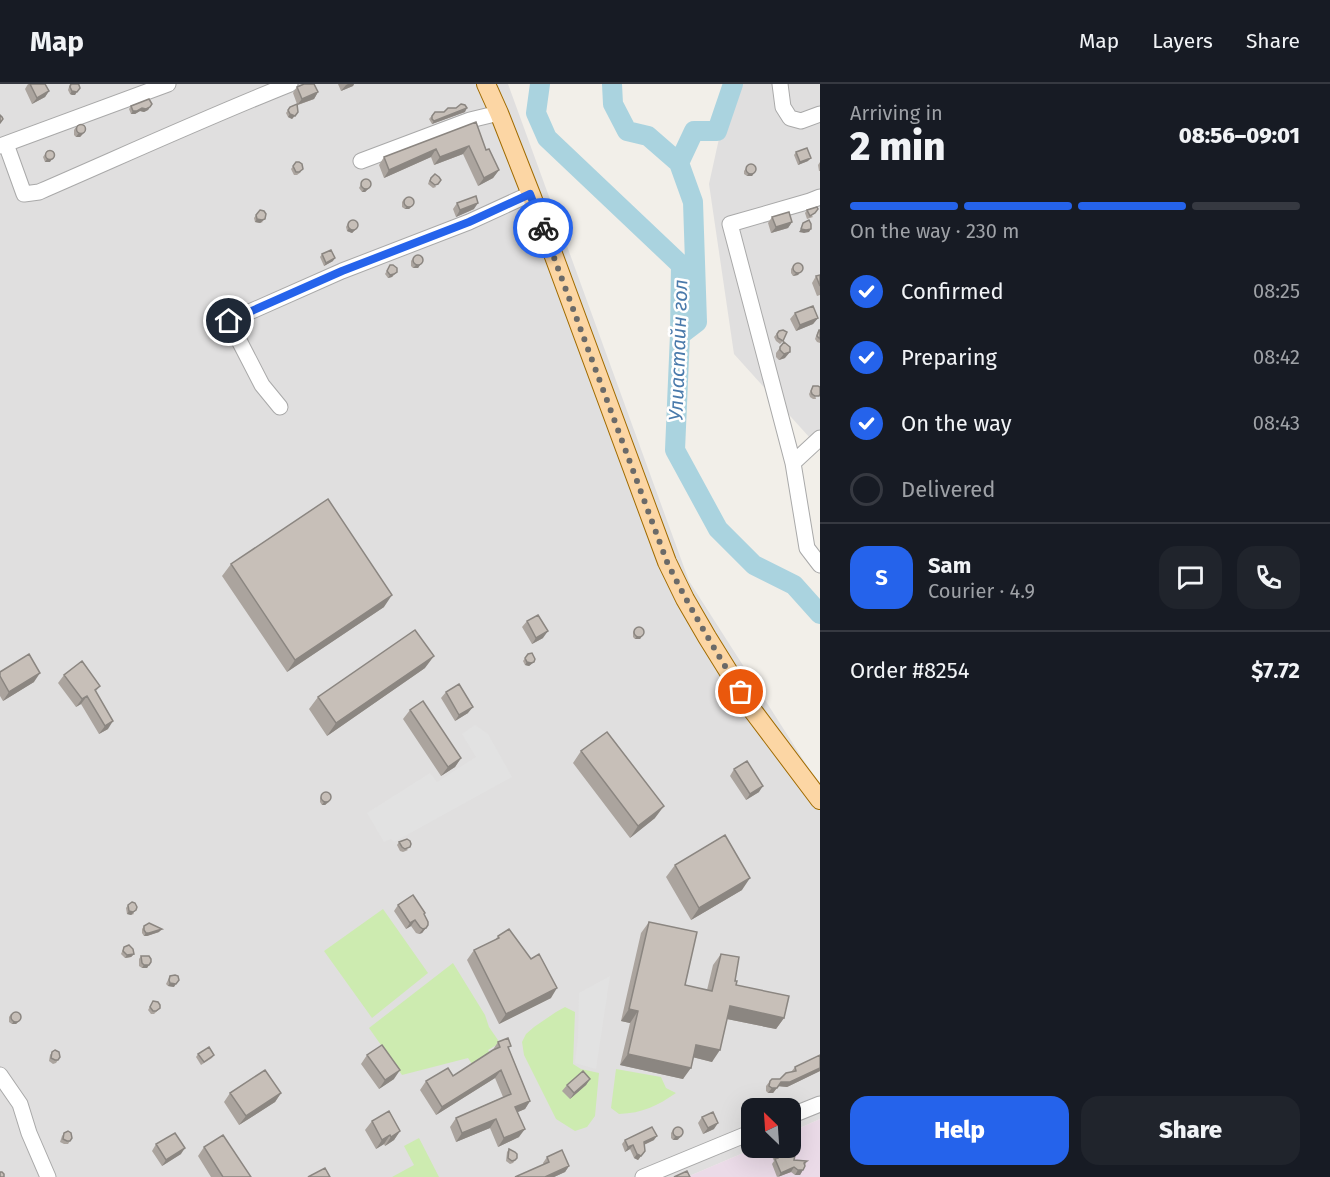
<!DOCTYPE html>
<html lang="en">
<head>
<meta charset="utf-8">
<style>
  body { margin:0; font-family:"Fira Sans",sans-serif; background:#20242c; color:#f1f3f6; height:100vh; display:flex; flex-direction:column; font-size:22px; white-space:nowrap }
  * { box-sizing:border-box; margin:0 }
  p { font-size:20px; color:#9ea1a6 }
  .icon { flex:none; width:33px; height:33px; fill:none; stroke:currentColor; stroke-width:2; stroke-linecap:round; stroke-linejoin:round }
  .map { position:relative; flex:1; overflow:hidden }
  .details { display:flex; flex-direction:column; background:#171b24; width:510px }
  .details>* { flex:none }
  .needle { width:39px; rotate:335deg }
  .controls { position:absolute; left:741px; top:1014px; display:grid; gap:12px }
  .controls a { display:grid; place-items:center; width:60px; height:60px; border-radius:12px; background:#171b24; box-shadow:0 6px 24px #0002; font-size:30px }
  .pin { position:absolute; display:grid; place-items:center; width:51px; height:51px; color:#fff; margin:-26px; border:3px solid #fff; border-radius:50%; box-shadow:0 2px 6px #0007 }
  .courier { position:absolute; display:grid; place-items:center; width:60px; height:60px; margin:-30px; border:4px solid #2563eb; border-radius:50%; background:#fff; color:#222; box-shadow:0 2px 8px #0007 }
  .overview em { font-style:normal; font-weight:800 }
  .overview div { display:flex; flex-direction:column-reverse }
  .overview { display:flex; align-items:center; justify-content:space-between; height:102px; padding:0 30px }
  h1 { font-size:39px; font-weight:800; line-height:45px }
  .bar { display:grid; grid-template-columns:repeat(4,1fr); gap:9px 6px; align-content:center; height:72px; padding:0 30px }
  .bar i { height:8px; border-radius:4px; background:#363941 }
  .bar .current { background:#2563eb }
  .bar p { grid-column:span 4 }
  .line { display:flex; align-items:center; gap:15px; padding:0 30px; border-top:2px solid #363941 }
  .line div { flex:1 }
  .round { display:grid; place-items:center; flex:none; width:63px; height:63px; border-radius:18px; background:#20242c }
  ol { padding:0 30px; list-style:none }
  li { display:flex; align-items:center; gap:18px; height:66px }
  li p { margin-inline-start:auto }
  li .icon { padding:6px; border-radius:50%; background:#2563eb; color:#fff; stroke-width:4 }
  li:last-child { color:#9ea1a6 }
  li i { width:33px; height:33px; border:3px solid #363941; border-radius:50% }
  .action { display:flex; gap:12px; margin-top:auto; padding:12px 30px }
  .action a { flex:1; height:69px; border-radius:18px; background:#2563eb; color:#fff; font-size:24px; font-weight:800; line-height:69px; text-align:center }
  .action a+a { background:#20242c; color:#f1f3f6 }
  header { display:flex; align-items:center; gap:36px; box-sizing:border-box; height:84px; padding:0 30px; background:#171b24; border-bottom:2px solid #363941 }
  header strong { font-size:28px }
  nav { display:flex; gap:33px; margin-inline-start:auto; font-size:21px }
  main { display:flex; flex:1; min-height:0 }
  .map>svg:first-child { display:block }
  .residential { fill:#e0dfdf }
  .industrial { fill:#ebdbe8 }
  .grass { fill:#cdebb0 }
  .parking { fill:#e2e2e2 }
  .lines { fill:none; stroke-linecap:round; stroke-linejoin:round }
  .river { stroke:#aad3df; stroke-width:20 }
  .minor-casing { stroke:#a9a9a9; stroke-width:17 }
  .major-casing { stroke:#a06b00; stroke-width:20 }
  .minor { stroke:#fff; stroke-width:15 }
  .major { stroke:#fcd6a4; stroke-width:18 }
  .wall { fill:#aba49e }
  .shaded-wall { fill:#8b8681 }
  .building { fill:#c7bfb8; stroke:#8b8681; stroke-width:1.5 }
  .done { stroke:#6b6a68; stroke-width:6; stroke-dasharray:0 10.8 }
  .route { stroke:#2563eb; stroke-width:8 }
  .labels { text-anchor:middle; stroke-width:5; stroke-linejoin:round; paint-order:stroke }
  .water-label { font-size:20px; font-style:italic; fill:#4a7aab; stroke:#fff }
</style>
</head>
<body>
<header>
<strong>Map</strong>
<nav><a>Map</a><a>Layers</a><a>Share</a></nav>
</header>
<main>
<div class="map">
<svg width="820" height="1093" viewBox="0 0 820 1093">
  <rect width="100%" height="100%" fill="#f2efe9"/>
  <path class="residential" d="M0 0H508L689 497 820 702V1035L791 1048 790 1024H752V1064H755L687 1093H0Z
    M731 0H820V365L734 270 709 100Z"/>
  <path class="industrial" d="M820 1035V1093H687L755 1064H790L791 1048Z"/>
  <path class="grass" d="M383 825 428 889 372 934 324 867Z
    M453 879 485 931 489 943 500 959 488 966 490 969 472 980 468 974 402 991 369 944Z
    M565 923 575 928 573 980 581 985 599 989 595 1032 587 1043 575 1047 556 1035 524 971 522 958 526 950 534 943 556 928Z
    M616 985 661 993 666 1004 676 1009C657 1022 643 1029 619 1030L611 1024Z
    M419 1054 439 1093H392L414 1081 404 1062Z"/>
  <path class="parking" d="M475 641 488 650 512 693 394 758 391 755 384 758 367 729 430 689 437 698 476 673 462 650Z
    M610 892 596 985 575 979 578 955 579 909Z"/>
  <g class="lines">
    <path class="river" d="M540 0 536 29 547 54 681 181 680 251 675 366 718 445 754 481 794 501 820 530
      M612 0 613 20 627 47 648 52 679 79 693 118 697 238 680 251
      M679 79 694 47H717L733 0"/>
    <g class="minor-casing">
      <path id="minor" d="M780 0 783 23 790 34 801 37 820 30
        M6 60 24 110 39 108C122 72 205 34 290 0
        M0 62 168 0
        M361 77 470 36 499 29
        M820 113 810 117 730 140 793 379 807 464 820 481
        M280 323 262 301 229 237 342 187 469 138 530 110
        M793 379 820 354
        M0 991 20 1020 29 1049 48 1093
        M790 1032 820 1020
        M643 1093 752 1048"/>
    </g>
    <g class="major-casing">
      <path id="major" d="M486 0 499 29 532 113 667 478 685 515 707 553 753 627 820 716"/>
    </g>
    <use href="#minor" class="minor"/>
    <use href="#major" class="major"/>
  </g>
  <path class="wall" d="M28 0H45L49 7 45 13 32 20 25 5Z
    M70 0H78L75 11 70 10 68 6Z
    M338 0H354L353 2 341 7Z
    M297 3 318 8 314 15 298 21V28L292 35 288 33 286 29 290 23 297 20 293 9Z
    M131 22 150 23 148 26 144 28 140 27 135 30H131L129 25Z
    M435 28H465L432 40 429 35Z
    M476 38 486 66 499 86 493 94 478 102 463 70 434 81 431 73 384 94 379 81 384 73Z
    M76 43 83 50 80 53H76L74 51V46Z
    M48 66 50 78H45L43 73Z
    M796 68 808 77 798 81 794 71Z
    M296 78 301 88 297 91H294L291 85Z
    M820 78V87H819L818 81Z
    M749 80 756 86 752 92H747L744 90V87Z
    M431 94 436 103 433 104 428 100 429 97Z
    M362 98 371 102 365 108H362L359 104Z
    M404 115 414 119 409 125H405L402 123V118Z
    M457 119 474 125 456 133 453 125Z
    M807 126 813 133 807 135 805 129Z
    M256 131 263 138 260 139 255 138 254 134Z
    M772 133 792 138 788 144 771 149 768 139Z
    M349 137 357 144 352 149 347 147 346 143Z
    M322 170 333 177 324 182 320 173Z
    M413 174 422 178 418 184H413L411 182V177Z
    M390 181 397 188 392 193 388 194 385 190Z
    M793 182 803 185 798 191 793 192 791 189V185Z
    M820 191V211L817 212 812 199 816 192Z
    M795 229 818 234 813 240 796 247 790 235Z
    M819 246H820V259L817 258 815 255 817 249Z
    M779 247 783 257 780 260 776 257 774 253Z
    M784 258 785 274 779 276 776 273V269Z
    M813 302 816 315H813L810 313 809 310Z
    M231 480 384 523 287 588 222 492Z
    M527 537 543 554 532 560 522 543Z
    M635 545 644 549 640 555H635L633 553V548Z
    M528 570 534 578 529 582 525 581 523 577Z
    M425 584 327 652 309 625 318 613Z
    M0 588 34 598 3 617 0 612Z
    M64 591 100 602 96 607 108 645 99 650 81 620 76 623 58 599Z
    M446 608 468 629 455 637 441 614Z
    M410 626 461 674 455 683 441 692 403 635Z
    M581 667 655 734 630 754 573 679Z
    M734 685 759 708 746 716 730 692Z
    M322 711 329 718 325 721H322L320 718V714Z
    M399 758 408 766 403 768 400 767 397 761Z
    M675 781 742 806 691 836 666 793Z
    M128 821 134 830 131 831 127 830 126 824Z
    M398 821 424 830 428 841 422 849 419 850 416 849 411 842 406 845 394 827Z
    M649 838 685 901 707 906 713 881 721 870 736 901 784 934 776 945 727 935 712 978 693 973 683 995 620 981 630 939 621 937 641 849Z
    M144 842 159 848 147 852H144L142 849V845Z
    M498 852 551 914 499 940 467 876 474 866 495 856Z
    M124 863 134 870 131 873 125 874 121 870Z
    M141 872 151 878 147 884H142L139 882V875Z
    M170 892 174 903 168 902 166 900Z
    M153 917 160 924 154 930H151L148 926Z
    M11 930 21 934 16 940H12L9 938V933Z
    M498 958 509 965 530 1017 525 1025 517 1028 519 1053 498 1063 490 1044 456 1058 450 1043 456 1034 503 1013 495 994 436 1031 420 1006 426 997 453 992 492 967Z
    M52 968 60 973 56 979 53 980 49 977 50 971Z
    M198 970 214 971 212 974 201 981 196 973Z
    M367 971 394 995 379 1005 361 980Z
    M820 971V987L787 1003 778 1002 773 1009H768L766 1007V1002L770 997 780 995 791 988 795 983Z
    M590 995 586 1001 570 1015 562 1007 567 1001Z
    M230 1009H281L275 1018 239 1041 224 1018Z
    M702 1033 714 1045 703 1050 698 1039Z
    M372 1037 400 1047 394 1056 385 1062 384 1060 376 1065 365 1046Z
    M790 1037 799 1052 793 1059 794 1076 807 1077 800 1091H795L791 1088 777 1093 772 1080 774 1077 768 1064H790Z
    M673 1046 679 1055 677 1056H673L671 1054V1049Z
    M64 1049 72 1054 68 1060H64L60 1058 62 1052Z
    M625 1056H654L644 1061 645 1067 638 1076 634 1074 630 1065 625 1068 622 1060Z
    M156 1060 181 1070 162 1082 152 1067Z
    M204 1063 251 1093H211L198 1072Z
    M509 1065 517 1074 513 1079 510 1080 506 1077 507 1068Z
    M547 1073 569 1082 565 1088 554 1093H515L544 1081 543 1079Z"/>
  <path class="shaded-wall" d="M348 0H354L353 2 341 7 346 1Z
    M49 7 45 13 32 20 37 14Z
    M72 7 77 8 75 11H72L70 10Z
    M318 8 314 15 297 21 302 15Z
    M150 23 148 26 144 28 140 27 135 30H131L133 27 142 24Z
    M467 24 465 28 432 40 434 37Z
    M298 28 292 35 288 33 290 30Z
    M85 47 80 53H76L78 50Z
    M469 62 463 70 434 81 440 73Z
    M436 65 431 73 384 94 389 86Z
    M811 74 808 77 798 81 800 78Z
    M47 75H52L50 78H45Z
    M499 86 493 94 478 102 484 94Z
    M749 89H754L752 92H747Z
    M371 102 365 108H362L364 105Z
    M478 119 474 125 456 133 460 126Z
    M407 122H412L409 125H405Z
    M257 135H265L260 139 255 138Z
    M792 138 788 144 771 149 776 143Z
    M349 144H357L352 149 347 147Z
    M801 145H811L809 148 804 149 799 148Z
    M335 174 333 177 324 182 326 179Z
    M416 181H420L418 184H413Z
    M800 188 798 191 793 192 796 189Z
    M394 190 392 193 388 194 390 191Z
    M818 234 813 240 796 247 800 241Z
    M790 268 785 274 779 276 784 270Z
    M392 511 384 523 287 588 295 576Z
    M548 547 543 554 532 560 536 554Z
    M637 552H642L640 555H635Z
    M434 572 425 584 327 652 336 639Z
    M527 578H534L529 582 525 581Z
    M40 589 34 598 3 617 9 608Z
    M87 612 81 620 76 623 82 615Z
    M473 623 468 629 455 637 459 631Z
    M113 637 108 645 99 650 105 642Z
    M461 674 455 683 441 692 448 683Z
    M763 702 759 708 746 716 750 710Z
    M331 715 325 721H322L324 718Z
    M664 722 655 734 630 754 638 742Z
    M750 794 742 806 691 836 699 824Z
    M136 826 131 831 127 830 129 827Z
    M415 836 411 842 406 845 410 839Z
    M426 844 422 849 419 850 423 845Z
    M162 845 159 848 147 852H144L146 849Z
    M134 870 131 873 125 874 127 871Z
    M144 881H149L147 884H142Z
    M170 899 176 900 174 903 168 902Z
    M557 904 551 914 499 940 506 930Z
    M730 922 784 934 776 945 722 934Z
    M629 925 638 927 630 939 621 937Z
    M14 937H19L16 940H12Z
    M696 961 720 966 712 978 688 972Z
    M628 970 691 984 683 995 620 981Z
    M820 984V987L787 1003 777 1002 781 998Z
    M400 986 394 995 379 1005 385 996Z
    M501 986 495 994 436 1031 442 1023Z
    M590 995 586 1001 570 1015 574 1009Z
    M772 1004H777L773 1009H768Z
    M281 1009 275 1018 239 1041 246 1032Z
    M530 1017 525 1025 509 1032 515 1023Z
    M496 1035 490 1044 456 1058 462 1049Z
    M718 1039 714 1045 703 1050 708 1044Z
    M525 1045 519 1053 498 1063 504 1054Z
    M400 1047 394 1056 385 1062 391 1053Z
    M390 1051 384 1060 376 1065 382 1056Z
    M657 1052 654 1056 641 1062 644 1058Z
    M682 1052 677 1056H673L675 1053Z
    M633 1061 630 1065 625 1068 628 1063Z
    M185 1064 181 1070 162 1082 166 1076Z
    M637 1070 641 1072 638 1076 634 1074Z
    M569 1082 565 1088 554 1093H545Z
    M794 1083 791 1088 778 1093 781 1089Z
    M798 1086H803L800 1091H795Z"/>
  <path class="building" d="M30 0H45L49 7 37 14Z
    M71 0H78L79 1 80 4 77 8 72 7 70 3Z
    M304 0H314L318 8 302 15 297 3Z
    M149 15 152 20 150 23 146 25 142 24 137 27H133L131 22Z
    M297 20 298 28 295 32 290 30 288 26 290 23Z
    M461 20 465 21 467 24 434 37 432 35V32L435 28H444L448 24H456Z
    M0 31 2 33 3 35 0 39Z
    M476 38 486 66 489 65 499 86 484 94 469 62 440 73 436 65 389 86 384 73Z
    M76.5 45a4.5 4.5 0 1 1 9 0a4.5 4.5 0 1 1-9 0Z
    M807 64 811 74 800 78 796 68Z
    M45.5 71a4.5 4.5 0 1 1 9 0a4.5 4.5 0 1 1-9 0Z
    M296 78H299L302 80 303 85 299 88H296L293 82Z
    M746 85a5 5 0 1 1 10 0a5 5 0 1 1-10 0Z
    M435 90 439 93 441 96 438 100 435 101 430 97 431 94Z
    M361 100a5 5 0 1 1 10 0a5 5 0 1 1-10 0Z
    M476 112 478 119 460 126 457 119Z
    M404 118a5 5 0 1 1 10 0a5 5 0 1 1-10 0Z
    M817 123 818 125 815 129 810 132 807 126Z
    M260 126 264 127 266 130 265 135 262 136 257 135 256 131Z
    M789 128 792 138 776 143 772 133Z
    M809 136 811 140V145L806 146 801 145 803 139Z
    M348 141a5 5 0 1 1 10 0a5 5 0 1 1-10 0Z
    M331 166 335 174 326 179 322 170Z
    M413 176a5 5 0 1 1 10 0a5 5 0 1 1-10 0Z
    M793 184a5 5 0 1 1 10 0a5 5 0 1 1-10 0Z
    M390 181H393L397 184V188L394 190 390 191 387 187Z
    M820 191V202L816 192Z
    M813 222 818 234 800 241 795 229Z
    M783 246 787 248 783 257 778 254 777 250 779 247Z
    M819 246H820V255L817 252Z
    M784 258 790 263V268L784 270 780 266V263Z
    M813 302H818L820 303V310L819 312H815L812 310 811 307Z
    M328 415 392 511 295 576 231 480Z
    M538 531 548 547 536 554 527 537Z
    M634 548a5 5 0 1 1 10 0a5 5 0 1 1-10 0Z
    M415 546 434 572 336 639 318 613Z
    M532 569 535 575 534 578 531 579 527 578 525 574 528 570Z
    M29 570 40 589 9 608 0 592V588Z
    M82 577 100 602 95 606 113 637 105 642 87 612 82 615 64 591Z
    M459 600 473 623 459 631 446 608Z
    M423 617 461 674 448 683 410 626Z
    M607 648 664 722 638 742 581 667Z
    M747 677 763 702 750 710 734 685Z
    M321 713a5 5 0 1 1 10 0a5 5 0 1 1-10 0Z
    M725 751 750 794 699 824 675 781Z
    M407 755 410 757 411 760 410 763 405 765 402 763 399 758Z
    M413 811 425 829 424 830 428 838V841L426 844 423 845 420 843 415 836 410 839 398 821Z
    M132 818 135 819 137 823 136 826 133 828 129 827 128 821Z
    M649 838 697 848 685 901 712 907 721 870 739 873 735 897H737L736 901 789 912 784 934 730 922 720 966 696 961 691 984 628 970 638 927 629 925Z
    M149 839 162 845 149 849H146L144 846V842Z
    M509 845 531 875 539 870 557 904 506 930 474 866 499 854 498 852Z
    M129 861 133 865 134 870 127 871 123 867 124 863Z
    M141 872H149L151 875V878L149 881H144L142 879Z
    M175 891 178 892 179 896 176 900 170 899 169 896 170 892Z
    M153 917 158 918 160 921V924L156 927H153L150 923Z
    M11 933a5 5 0 1 1 10 0a5 5 0 1 1-10 0Z
    M508 954 511 962 508 963 530 1017 515 1023 525 1045 504 1054 496 1035 462 1049 456 1034 511 1010 501 986 442 1023 426 997 448 984 453 992 493 966 500 963 498 958Z
    M382 961 400 986 385 996 367 971Z
    M209 963 214 971 204 978 198 970Z
    M55 966 59 968 60 973 58 976H55L51 974 52 968Z
    M820 971V984L790 998H781L777 1004H772L769 1002 770 997 772 995H780L786 989 796 987 795 983Z
    M265 986 281 1009 246 1032 230 1009Z
    M583 987 590 995 574 1009 567 1001Z
    M389 1027 400 1047 391 1053 390 1051 382 1056 372 1037Z
    M713 1028 718 1039 708 1044 702 1033Z
    M790 1037H794L800 1049 799 1052 792 1058 796 1066 794 1076 807 1077 804 1079 805 1082 803 1086H798L794 1083 781 1089 775 1075 778 1074 773 1064H790Z
    M652 1043 657 1052 644 1058 645 1067 641 1072 637 1070 633 1061 628 1063 625 1056Z
    M673 1048a5 5 0 1 1 10 0a5 5 0 1 1-10 0Z
    M68 1047 71 1049 72 1054 70 1057H67L63 1055 64 1049Z
    M175 1049 185 1064 166 1076 156 1060Z
    M223 1051 251 1093H223L204 1063Z
    M509 1065 515 1068 517 1070V1074L515 1076 512 1077 508 1074Z
    M562 1066 569 1082 545 1093H515L549 1078 547 1073Z
    M325 1084 330 1093H308Z
    M687 1087 690 1093H674Z
    M0 1088H2L4 1090V1093H0Z"/>
  <g class="lines">
    <path class="done" d="M543 144 667 478C689 523 715 566 741 608"/>
    <path class="route" d="M229 237 342 187 469 138 530 110 543 144"/>
  </g>
  <g class="labels">
    <g class="water-label">
      <text transform="translate(678 266) rotate(-88)" y="7">Улиастайн гол</text>
    </g>
  </g>
</svg>
<div class="controls">
<a><svg class="needle" viewBox="-14 -14 28 28"><path d="M0-13l5 13h-10z" fill="#e53935"/><path d="M0 13l5-13h-10z" fill="#9ea1a6"/></svg></a>
</div>
<div class="pin" style="left:741px;top:608px;background:#ea580c"><svg class="icon" aria-label="bag" viewBox="0 0 24 24"><path d="M5 8h14l-1 12H6zM9 8a3 3 0 0 1 6 0"/></svg></div>
<div class="pin" style="left:229px;top:237px;background:#1f2937"><svg class="icon" aria-label="home" viewBox="0 0 24 24"><path d="M3 11l9-7 9 7M6 9v11h12V9"/></svg></div>
<div class="courier" style="left:543px;top:144px"><svg class="icon" aria-label="bike" viewBox="0 0 24 24"><circle cx="6" cy="16" r="4"/><circle cx="18" cy="16" r="4"/><path d="M6 16l4-8h5l3 8M10 8l3 8H6M13 5h3"/></svg></div>
</div>
<section class="details">
<div class="overview"><div><h1>2 min</h1><p>Arriving in</p></div><em>08:56–09:01</em></div>
<div class="bar"><i class="current"></i><i class="current"></i><i class="current"></i><i></i><p>On the way · 230 m</p></div>
<ol>
<li><svg class="icon" aria-label="check" viewBox="0 0 24 24"><path d="M5 12l5 5 9-10"/></svg>Confirmed<p>08:25</p></li>
<li><svg class="icon" aria-label="check" viewBox="0 0 24 24"><path d="M5 12l5 5 9-10"/></svg>Preparing<p>08:42</p></li>
<li><svg class="icon" aria-label="check" viewBox="0 0 24 24"><path d="M5 12l5 5 9-10"/></svg>On the way<p>08:43</p></li>
<li><i></i>Delivered</li>
</ol>
<div class="line" style="height:108px"><b class="round" style="background:#2563eb;color:#fff">S</b><div><b>Sam</b><p>Courier · 4.9</p></div><a class="round"><svg class="icon" aria-label="chat" viewBox="0 0 24 24"><path d="M4 5h16v11H9l-5 4z"/></svg></a><a class="round"><svg class="icon" aria-label="phone" viewBox="0 0 24 24"><path d="M5 4h4l2 5-3 2q2 4 5 5l2-3 5 2v4C11 20 4 13 5 4z"/></svg></a></div>
<div class="line" style="height:78px"><div>Order #8254</div><b>$7.72</b></div>
<div class="action"><a>Help</a><a>Share</a></div>
</section>
</main>
</body>
</html>
